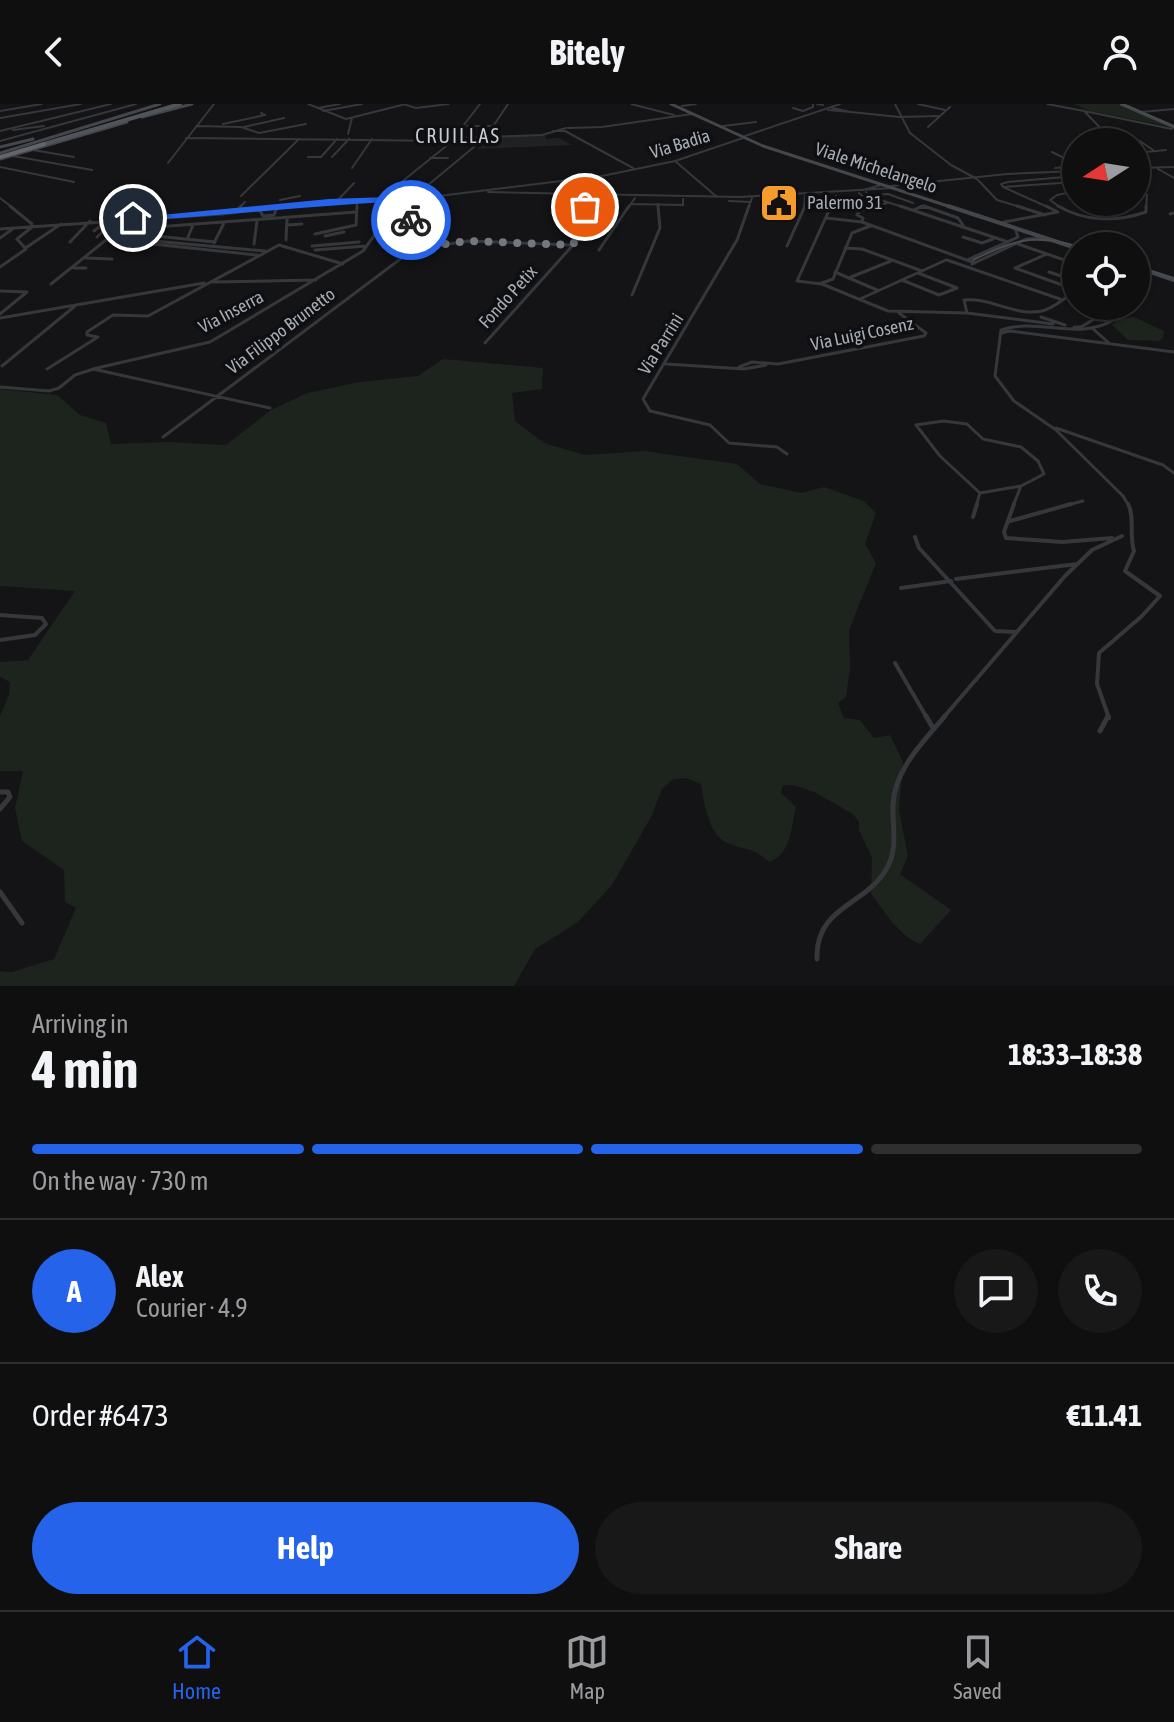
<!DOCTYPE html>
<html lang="en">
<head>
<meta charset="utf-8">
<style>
  body { margin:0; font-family:"Asap Condensed",sans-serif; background:#181819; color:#f1f3f6; height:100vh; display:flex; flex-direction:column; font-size:30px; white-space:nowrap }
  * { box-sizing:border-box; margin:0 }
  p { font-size:26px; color:#9b9c9f }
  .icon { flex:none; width:44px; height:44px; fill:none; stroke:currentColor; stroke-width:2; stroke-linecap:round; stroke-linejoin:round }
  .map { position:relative; height:882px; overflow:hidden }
  .drawer { display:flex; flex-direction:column; background:#0f0f10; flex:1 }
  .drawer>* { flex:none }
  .needle { width:52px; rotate:258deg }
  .fabs { position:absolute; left:1062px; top:24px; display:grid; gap:16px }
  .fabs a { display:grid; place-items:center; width:88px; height:88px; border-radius:50%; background:#0f0f10; box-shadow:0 2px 6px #0004,0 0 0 2px #2f2f30; font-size:40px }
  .pin { position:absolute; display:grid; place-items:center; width:68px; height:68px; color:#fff; margin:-34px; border:4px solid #fff; border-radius:50%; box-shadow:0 2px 8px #0007 }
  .courier { position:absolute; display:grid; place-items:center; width:80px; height:80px; margin:-40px; border:6px solid #2563eb; border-radius:50%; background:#fff; color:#222; box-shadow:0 2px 10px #0007 }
  .headline em { font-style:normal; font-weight:700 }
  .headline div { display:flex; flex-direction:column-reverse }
  .headline { display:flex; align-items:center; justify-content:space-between; height:136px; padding:0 32px }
  h1 { font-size:52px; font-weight:700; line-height:60px }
  .bar { display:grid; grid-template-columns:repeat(4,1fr); gap:12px 8px; align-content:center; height:96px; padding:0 32px }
  .bar i { height:10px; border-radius:6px; background:#2f2f30 }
  .bar .on { background:#2563eb }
  .bar p { grid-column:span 4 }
  .line { display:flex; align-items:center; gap:20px; padding:0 32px; border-top:2px solid #2f2f30 }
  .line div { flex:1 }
  .round { display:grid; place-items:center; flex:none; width:84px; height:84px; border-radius:42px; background:#181819 }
  .button { display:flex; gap:16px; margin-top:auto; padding:16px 32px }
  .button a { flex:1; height:92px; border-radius:48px; background:#2563eb; color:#fff; font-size:32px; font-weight:700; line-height:92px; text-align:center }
  .button a+a { background:#181819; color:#f1f3f6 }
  header { display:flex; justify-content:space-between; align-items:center; height:104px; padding:0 32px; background:#0f0f10; font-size:36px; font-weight:700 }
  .dock { display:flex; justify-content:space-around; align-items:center; height:112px; border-top:2px solid #2f2f30; background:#0f0f10; font-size:22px; color:#9b9c9f }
  .dock a { display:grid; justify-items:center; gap:4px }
  .dock .on { color:#2563eb }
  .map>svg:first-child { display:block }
  .built { fill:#202123 }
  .green { fill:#1c241d }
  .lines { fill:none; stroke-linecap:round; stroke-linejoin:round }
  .street-far3 { stroke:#35373b; stroke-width:2 }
  .street-far2 { stroke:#35373b; stroke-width:3 }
  .street-far1 { stroke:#35373b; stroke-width:4 }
  .street { stroke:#35373b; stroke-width:5 }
  .secondary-far1 { stroke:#43464b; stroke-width:3 }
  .secondary { stroke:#43464b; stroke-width:4 }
  .primary { stroke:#51545a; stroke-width:4 }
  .highway { stroke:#61656c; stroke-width:4 }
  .tram { stroke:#484b50; stroke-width:2 }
  .route { fill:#2563eb }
  .done { stroke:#73777f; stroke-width:8; stroke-dasharray:0 14.4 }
  .labels { text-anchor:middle; stroke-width:7; stroke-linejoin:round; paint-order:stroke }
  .far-street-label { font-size:18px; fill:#a6adb7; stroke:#0f0f11 }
  .far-poi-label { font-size:18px; fill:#a6adb7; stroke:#0f0f11; text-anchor:start }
  .far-neighbourhood-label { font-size:20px; letter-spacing:2px; fill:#c7cbd3; stroke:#0f0f11 }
</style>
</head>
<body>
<header><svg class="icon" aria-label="back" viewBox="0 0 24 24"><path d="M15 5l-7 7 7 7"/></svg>Bitely<svg class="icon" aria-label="person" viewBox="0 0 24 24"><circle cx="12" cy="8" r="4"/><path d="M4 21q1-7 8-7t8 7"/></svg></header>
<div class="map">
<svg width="1174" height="882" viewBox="0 0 1174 882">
  <rect width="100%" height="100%" fill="#141416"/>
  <path class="built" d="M545 31 546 35 559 34 572 41 477 45 490 33Z"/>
  <path class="green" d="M1074 0H1117L1168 22 1090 7Z
    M1134 213 1164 227 1163 233 1159 237 1128 236 1112 221 1119 215Z
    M443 255 543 264 542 285 512 289 515 317 544 339 585 351 644 347 737 360 760 380 802 389 824 383 864 397 876 409 865 440 876 459 849 526 850 564 846 593 838 599 844 614 860 616 874 634 890 631 903 658 899 707 908 752 900 770 951 806 920 840C897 830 886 809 871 790L872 754 859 726V718L853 710 814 688 794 681H783L781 689 796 703C791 724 791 751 769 758 752 743 749 747 730 740 709 734 704 699 701 680L686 674 672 676 662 685 651 713 612 781 578 818 535 845 514 882H0V867L12 868 54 855 76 804 65 798 64 766 22 737 15 704 23 667H0V612L9 591 10 578 0 573V558L28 556 75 487 0 482V285L57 291 80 311 106 319 111 340 169 338 226 341 271 306 307 289 360 278 418 272Z"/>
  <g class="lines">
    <path class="street-far3" d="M308 0 346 15 402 1
      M403 0 416 4 449 0
      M631 0 674 11
      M817 0 823 1
      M895 0 910 29 951 61 977 75 997 96 1024 104
      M918 0 945 6
      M1047 0 1084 7 1114 38
      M682 2 696 0
      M318 4 340 0
      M793 4 803 7 813 3V0
      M828 6 851 8 832 4
      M0 7 42 0
      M323 7 362 0
      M1084 7 1172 25
      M851 8 899 13 939 12
      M1141 8 1174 5
      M0 14 81 0
      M223 20 265 11 261 9
      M196 22 241 23 259 29 306 20
      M467 22H492
      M723 22 756 18
      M244 23 284 14
      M928 23 950 3
      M568 24 602 23 692 10
      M13 26 44 22
      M0 27 111 0
      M553 27H565L633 64
      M348 30 352 14
      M745 32 840 0
      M486 33 542 31 566 24
      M186 34 447 37
      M457 34 484 33
      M0 37 136 0
      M1140 37 1153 46
      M33 46 74 53
      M1052 48 1076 60
      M1136 49 1166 46
      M13 52 92 66
      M308 53H321L337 35
      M332 53 349 35
      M430 54H448
      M675 57 717 93
      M168 59 214 0
      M0 63 74 78
      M352 64 372 35
      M1055 64 1076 62
      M1136 64 1174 63
      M1158 65 1174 74
      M1136 69 1142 68
      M1136 74 1145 73
      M891 82 1007 70 1076 67
      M1003 83 1001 80 1008 78 1076 72
      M863 86 881 81
      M1136 87 1147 91 1146 104
      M488 88 740 93 892 84
      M866 88 871 93 906 104
      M859 89 874 102
      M872 91 888 90 913 99
      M241 92 299 35
      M0 94 13 104
      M280 96 300 92
      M337 97 354 79
      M729 97 751 98
      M631 100 683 101V95
      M658 100V104
      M239 104 245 98
      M268 104 329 97 390 98 602 72 675 57 743 34
      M357 104V98
      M389 104V88L450 39 480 0
      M415 104 422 86 486 33 508 0
      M568 104 569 101 585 103
      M606 104 616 93
      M628 104 635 94
      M748 104 752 94
      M804 104 805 92
      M830 104 836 92
      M831 104H834
      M869 104 887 99
      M918 104H930
      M1050 104 1003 83 1076 78
      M1061 104 1050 96 1057 91 1076 87"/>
    <path class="street-far2" d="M10 102 32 120
      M416 102 401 141 423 144 468 137 572 141
      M569 102 566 110 598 112
      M580 102 585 103
      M749 102 737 136 643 295 650 307 710 321 729 339 777 343 787 350
      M831 102 797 177 822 180 888 207 967 209 1053 220
      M900 102 1008 138
      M924 102 958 114 963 121
      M1017 102 1045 111
      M1058 102C1085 118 1117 118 1146 108V102
      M831 104 860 107 876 102
      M259 105 263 112 274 111 277 103
      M914 106 922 102
      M237 107 241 102
      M860 107 857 111 863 114 862 118
      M1170 110 1174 109
      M826 114 862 118 975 159
      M143 115 120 134 265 147
      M1004 118 1058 108 1046 102
      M287 121 302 120
      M156 123 356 108
      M0 125 222 110 285 102
      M94 127 108 116
      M153 129 161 113
      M315 130 356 121 357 102
      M325 132 344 128
      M97 133 115 117
      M131 133 135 130 215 138
      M188 133 193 121
      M963 133 982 139 993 135
      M0 134 14 124
      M128 134 124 137 257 151
      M286 136 287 115
      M70 138 90 117
      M214 139 224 119
      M254 140 257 117
      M1018 140 1076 160
      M312 142 359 138
      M787 142 805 102
      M27 143 61 120
      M845 144 862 145 922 167
      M315 146 366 142
      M599 146 629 102
      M1047 150 1015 164 1076 186
      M86 154 112 155
      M947 156 1060 195
      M967 156 1018 133 1015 124
      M972 160 1026 135 1042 134
      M0 163 26 145 17 135 32 123
      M74 164H86
      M835 168 877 186
      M1049 168 1076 177
      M851 173 891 157
      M902 176 939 191 957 184 918 169
      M213 178 316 176
      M51 180 131 116
      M819 180 833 175 852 129 870 122
      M0 187 27 188 0 210
      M632 191 660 124 658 102
      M860 195 946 156
      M1107 202 1115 215C1079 238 1039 213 1001 226L995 272 1014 297 1056 326 1123 392 1129 402
      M967 209 964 196C990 193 1016 213 1042 207 1055 204 1065 193 1076 187
      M1041 213 1065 221
      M0 214 204 179
      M1074 223H1081L1109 206
      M1092 224 1109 239
      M1001 229 1010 227 1174 248
      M485 239 608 102
      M666 260 744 265 766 261
      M2 262 75 202
      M739 263 752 258 778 260 924 232 926 229 899 209
      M47 265 98 233 87 231V228L113 211 148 212 279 141 343 160
      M93 265 270 304
      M0 283 49 287 59 284 75 271 97 264 210 238 363 147 389 111V102
      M943 317 967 320 983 335 1021 343 1038 357 1044 370 1021 382 980 389 940 352 916 321Z
      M1056 324 1163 361 1174 369
      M163 333 415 144
      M976 402 980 389
      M1013 402 1021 382
      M1063 402 1083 397"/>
    <path class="street-far1" d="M1014 400 1004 428 1006 434 1062 438 1112 434
      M973 413 977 400
      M1010 417 1071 400
      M915 433 919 444 995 527 1016 528
      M956 475 1077 460
      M901 484 951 477
      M0 511 42 514 46 520 35 531 0 536
      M895 559 927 614
      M943 614 1065 472 1092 446 1122 432
      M1109 614 1097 580 1099 549 1142 512 1160 492 1125 467 1134 447C1129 432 1135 412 1128 400"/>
    <path class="street" d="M926 612 933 624
      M1100 627 1108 612
      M0 688H8L10 693 0 705
      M0 788 22 819
      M817 855C815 801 868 802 888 762 898 743 892 721 893 701 894 666 924 637 945 612"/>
    <path class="secondary-far1" d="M671 0 763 42 954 104
      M1121 0 1174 23
      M142 13 192 0
      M0 43 33 35
      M0 49 160 0
      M0 55 127 18"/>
    <path class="secondary" d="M948 102 1076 144
      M1136 163 1174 176"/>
    <path class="primary" d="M44 40 180 0"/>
    <path class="highway" d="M0 53 44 40"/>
    <path class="tram" d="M1123 0 1174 22
      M973 156C1013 137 1031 129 1076 142
      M1136 162 1174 174"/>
  </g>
  <path class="route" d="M419 92 423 94 415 116 411 119 407 116 415 97C320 100 227 112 133 117L129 114 329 95Z"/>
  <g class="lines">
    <path class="done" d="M411 116 401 141 415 144 468 137 572 141 598 112 566 110 569 101 585 103"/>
  </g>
  <defs>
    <g id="civic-square" transform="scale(2)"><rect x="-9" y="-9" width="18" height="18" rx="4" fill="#f69c2c" stroke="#0f0f11"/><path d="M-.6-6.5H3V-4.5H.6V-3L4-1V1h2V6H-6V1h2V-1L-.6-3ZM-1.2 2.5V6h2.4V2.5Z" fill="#111"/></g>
  </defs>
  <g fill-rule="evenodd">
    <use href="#civic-square" x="779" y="99"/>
  </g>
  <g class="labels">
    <g class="far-street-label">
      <text transform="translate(680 40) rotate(-17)" y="6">Via Badia</text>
      <text transform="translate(876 64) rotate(18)" y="6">Viale Michelangelo</text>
      <text transform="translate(508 193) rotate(-48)" y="6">Fondo Petix</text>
      <text transform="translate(231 208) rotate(-28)" y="6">Via Inserra</text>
      <text transform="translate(281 227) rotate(-37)" y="6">Via Filippo Brunetto</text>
      <text transform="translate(862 230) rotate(-12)" y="6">Via Luigi Cosenz</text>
      <text transform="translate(661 240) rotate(-58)" y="6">Via Parrini</text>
    </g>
    <g class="far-poi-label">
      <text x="807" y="105">Palermo 31</text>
    </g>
    <g class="far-neighbourhood-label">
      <text x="458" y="39">CRUILLAS</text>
    </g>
  </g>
</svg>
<div class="fabs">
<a><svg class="needle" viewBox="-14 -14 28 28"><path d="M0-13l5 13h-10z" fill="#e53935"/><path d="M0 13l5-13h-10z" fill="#9b9c9f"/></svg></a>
<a><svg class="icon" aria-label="locate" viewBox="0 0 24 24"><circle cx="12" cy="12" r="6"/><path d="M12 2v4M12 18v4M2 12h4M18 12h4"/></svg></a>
</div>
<div class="pin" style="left:585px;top:103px;background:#ea580c"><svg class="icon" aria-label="bag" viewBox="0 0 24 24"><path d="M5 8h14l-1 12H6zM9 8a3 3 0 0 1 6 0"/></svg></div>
<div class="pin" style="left:133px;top:114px;background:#1f2937"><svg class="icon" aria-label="home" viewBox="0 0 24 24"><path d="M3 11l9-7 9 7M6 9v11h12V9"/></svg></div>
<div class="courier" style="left:411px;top:116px"><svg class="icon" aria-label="bike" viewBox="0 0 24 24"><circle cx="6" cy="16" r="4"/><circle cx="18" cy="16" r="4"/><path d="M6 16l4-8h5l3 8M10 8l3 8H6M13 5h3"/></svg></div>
</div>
<section class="drawer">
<div class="headline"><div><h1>4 min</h1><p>Arriving in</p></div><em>18:33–18:38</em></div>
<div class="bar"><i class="on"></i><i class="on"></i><i class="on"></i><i></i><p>On the way · 730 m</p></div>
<div class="line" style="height:144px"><b class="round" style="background:#2563eb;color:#fff">A</b><div><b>Alex</b><p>Courier · 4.9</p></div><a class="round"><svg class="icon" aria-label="chat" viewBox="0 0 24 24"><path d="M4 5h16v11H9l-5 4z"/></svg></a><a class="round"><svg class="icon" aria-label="phone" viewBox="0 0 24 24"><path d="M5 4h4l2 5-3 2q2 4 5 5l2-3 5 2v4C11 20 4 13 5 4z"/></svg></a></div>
<div class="line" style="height:104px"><div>Order #6473</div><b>€11.41</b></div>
<div class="button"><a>Help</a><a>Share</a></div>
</section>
<nav class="dock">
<a class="on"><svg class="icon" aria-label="home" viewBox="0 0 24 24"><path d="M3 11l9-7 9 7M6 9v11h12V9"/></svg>Home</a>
<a><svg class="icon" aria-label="map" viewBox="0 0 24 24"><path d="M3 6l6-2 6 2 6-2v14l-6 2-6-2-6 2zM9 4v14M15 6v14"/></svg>Map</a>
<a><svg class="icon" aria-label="saved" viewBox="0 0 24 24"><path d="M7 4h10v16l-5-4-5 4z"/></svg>Saved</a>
</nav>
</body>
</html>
